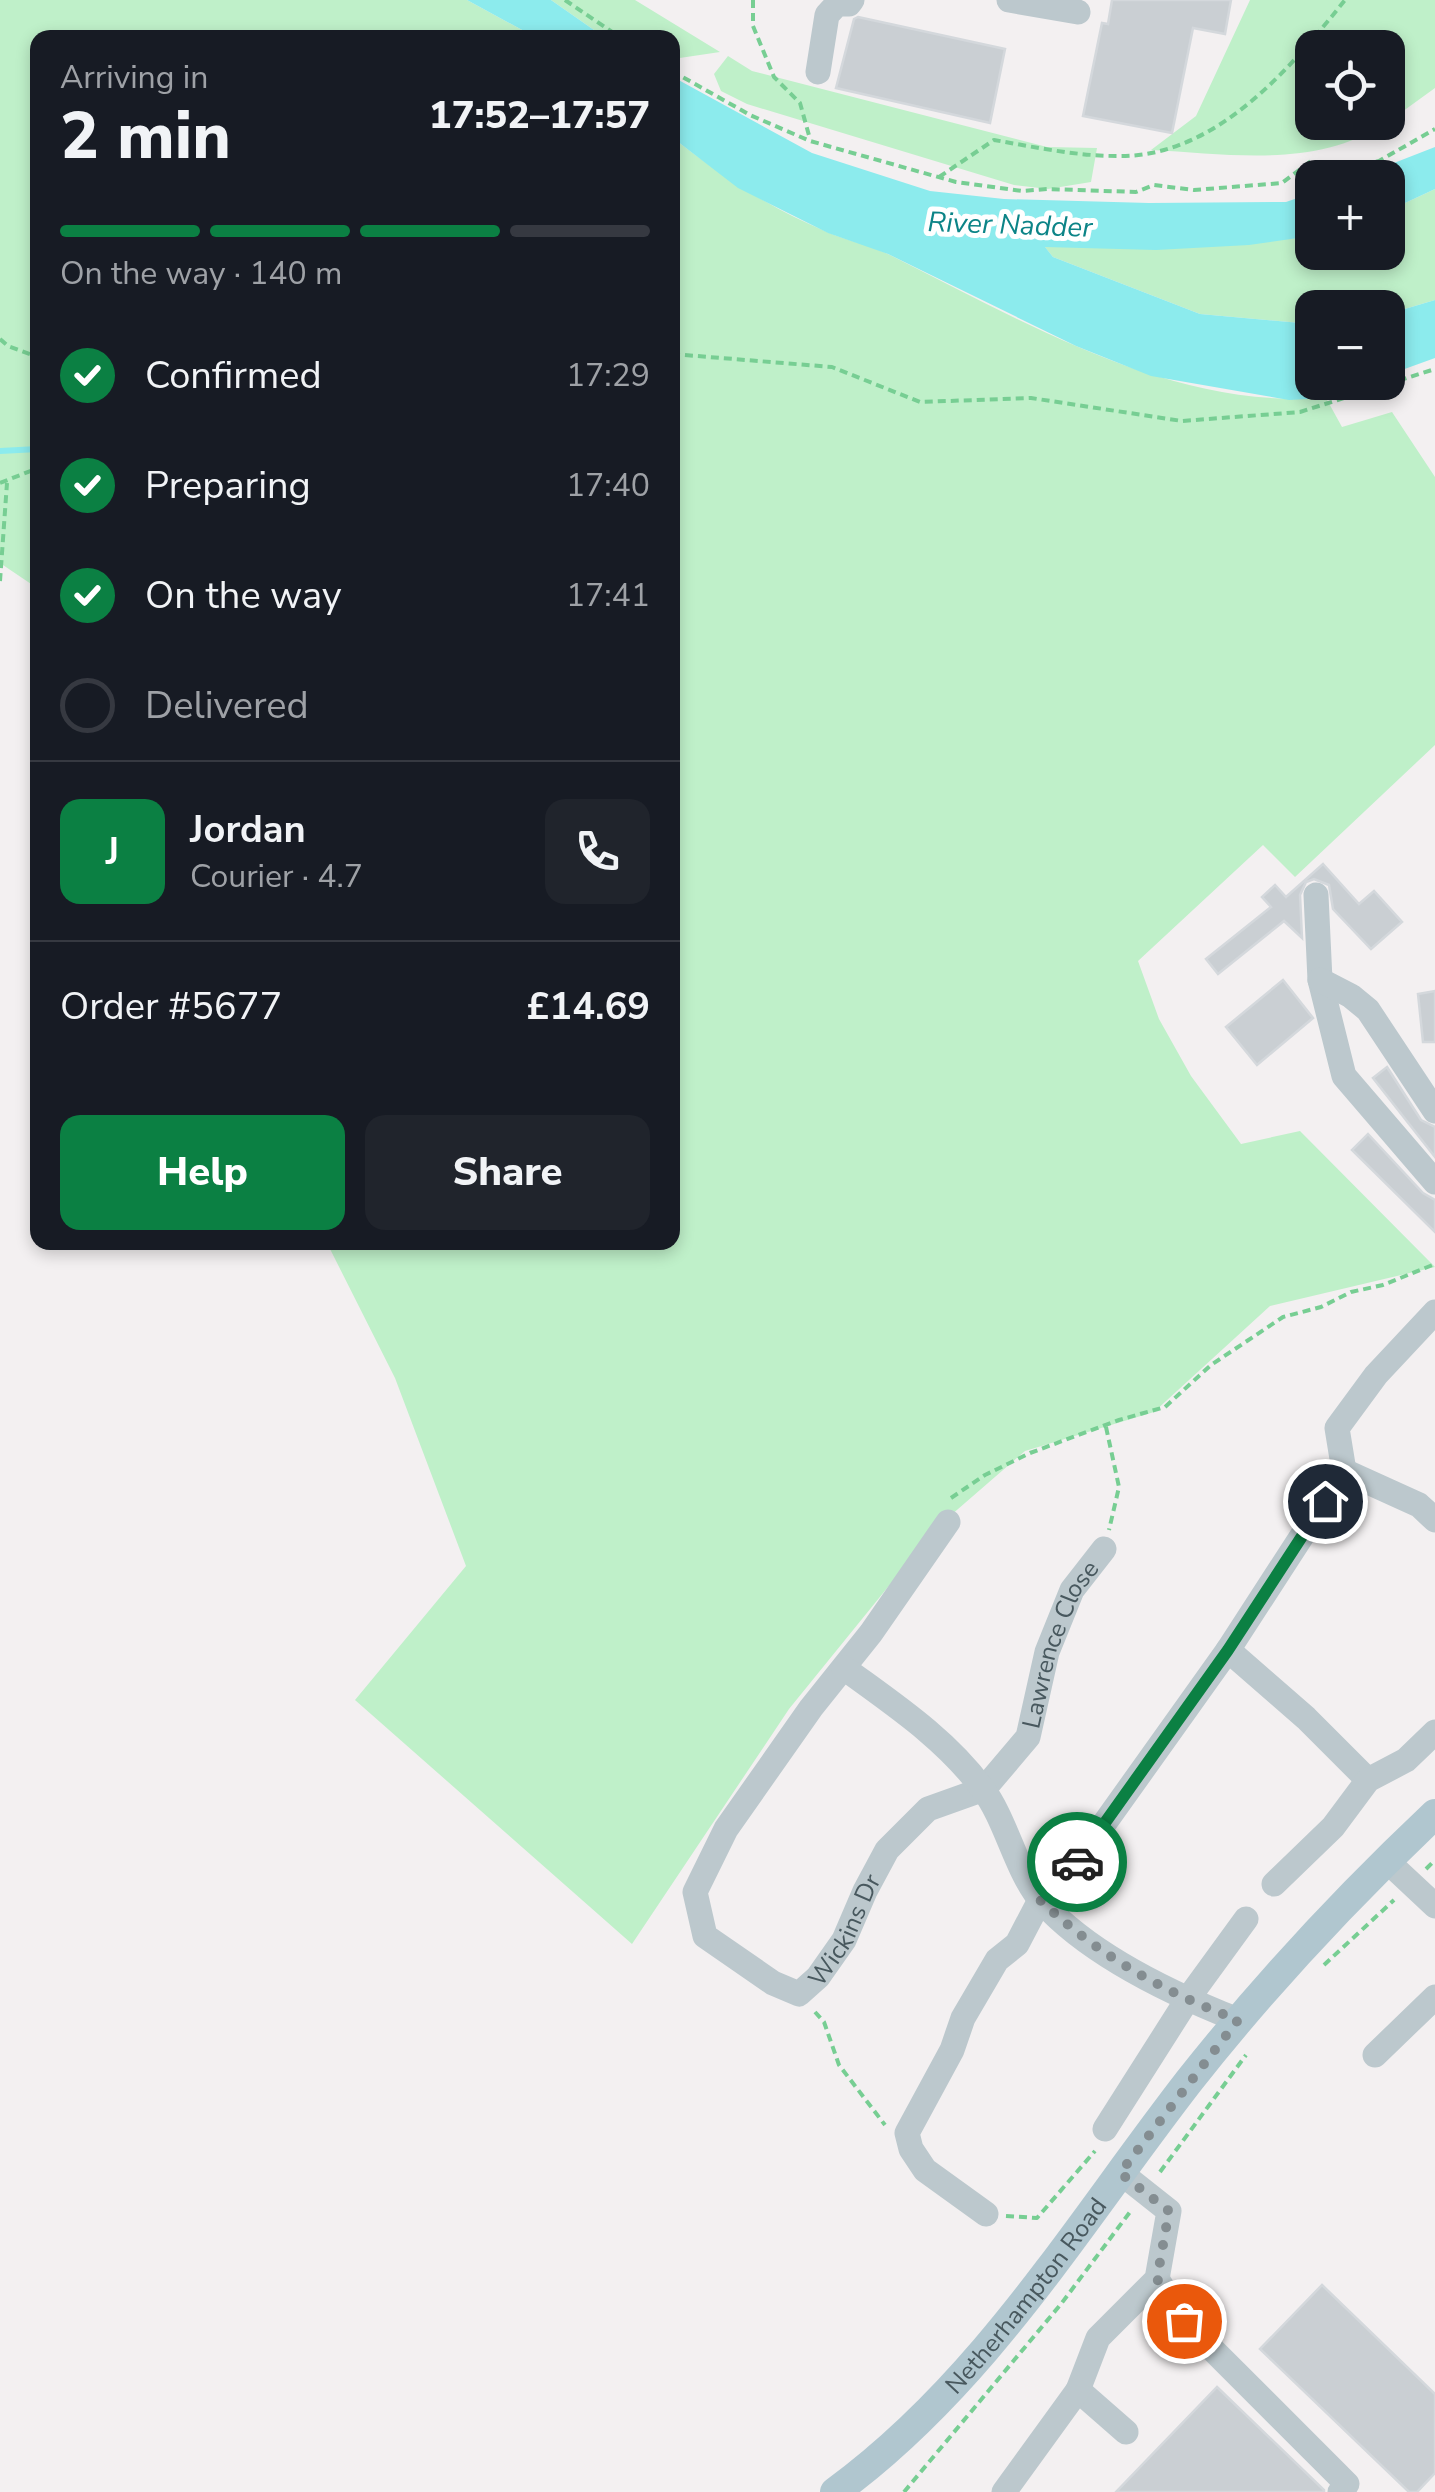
<!DOCTYPE html>
<html lang="en">
<head>
<meta charset="utf-8">
<style>
  body { margin:0; font-family:"Nunito Sans",sans-serif; background:#20242c; color:#f1f3f6; height:100vh; display:flex; flex-direction:column; font-size:38px; white-space:nowrap }
  * { box-sizing:border-box; margin:0 }
  p { font-size:32px; color:#9ea1a6 }
  .icon { flex:none; width:55px; height:55px; fill:none; stroke:currentColor; stroke-width:2; stroke-linecap:round; stroke-linejoin:round }
  .map { position:relative; flex:1; overflow:hidden }
  .drawer { position:absolute; left:30px; top:30px; width:650px; height:1220px; display:flex; flex-direction:column; background:#171b24; border-radius:20px; box-shadow:0 5px 15px #0003 }
  .drawer>* { flex:none }
  .buttons { position:absolute; left:1295px; top:30px; display:grid; gap:20px }
  .buttons a { display:grid; place-items:center; width:110px; height:110px; border-radius:20px; background:#171b24; box-shadow:0 5px 15px #0003; font-size:50px }
  .pin { position:absolute; display:grid; place-items:center; width:85px; height:85px; color:#fff; margin:-42px; border:5px solid #fff; border-radius:50%; box-shadow:0 2px 10px #0007 }
  .courier { position:absolute; display:grid; place-items:center; width:100px; height:100px; margin:-50px; border:8px solid #0b8043; border-radius:50%; background:#fff; color:#222; box-shadow:0 2px 12px #0007 }
  .head em { font-style:normal; font-weight:800 }
  .head div { display:flex; flex-direction:column-reverse }
  .head { display:flex; align-items:center; justify-content:space-between; height:170px; padding:0 30px }
  h1 { font-size:65px; font-weight:800; line-height:75px }
  .bar { display:grid; grid-template-columns:repeat(4,1fr); gap:15px 10px; align-content:center; height:120px; padding:0 30px }
  .bar i { height:12px; border-radius:8px; background:#363941 }
  .bar .on { background:#0b8043 }
  .bar p { grid-column:span 4 }
  .line { display:flex; align-items:center; gap:25px; padding:0 30px; border-top:2px solid #363941 }
  .line div { flex:1 }
  .round { display:grid; place-items:center; flex:none; width:105px; height:105px; border-radius:20px; background:#20242c }
  ol { padding:0 30px; list-style:none }
  li { display:flex; align-items:center; gap:30px; height:110px }
  li p { margin-inline-start:auto }
  li .icon { padding:10px; border-radius:50%; background:#0b8043; color:#fff; stroke-width:4 }
  li:last-child { color:#9ea1a6 }
  li i { width:55px; height:55px; border:5px solid #363941; border-radius:50% }
  .primary-button { display:flex; gap:20px; margin-top:auto; padding:20px 30px }
  .primary-button a { flex:1; height:115px; border-radius:20px; background:#0b8043; color:#fff; font-size:40px; font-weight:800; line-height:115px; text-align:center }
  .primary-button a+a { background:#20242c; color:#f1f3f6 }
  .map>svg:first-child { display:block }
  .green { fill:#bff0c9 }
  .water { fill:#8cebed }
  .lines { fill:none; stroke-linecap:round; stroke-linejoin:round }
  .stream { stroke:#8cebed; stroke-width:6 }
  .building { fill:#cacfd3; stroke:#d4d8dc; stroke-width:2.5 }
  .path { stroke:#77ce93; stroke-width:4; stroke-dasharray:8 5; stroke-linecap:butt }
  .minor { stroke:#bcc8cd; stroke-width:25 }
  .major { stroke:#b0c6cf; stroke-width:30 }
  .done { stroke:#848d91; stroke-width:10; stroke-dasharray:0 18 }
  .route { stroke:#0b8043; stroke-width:12 }
  .labels { text-anchor:middle; stroke-width:10; stroke-linejoin:round; paint-order:stroke }
  .street-label { font-size:25px; fill:#48585e; stroke:#fff }
  .water-label { font-size:28px; font-style:italic; fill:#0c8487; stroke:#fff }
</style>
</head>
<body>
<div class="map">
<svg width="1435" height="2492" viewBox="0 0 1435 2492">
  <rect width="100%" height="100%" fill="#f3f0f1"/>
  <path class="green" d="M0 0H467L535 37 38 38 37 588 0 563Z
    M551 0H635L720 52 673 59 672 38 604 37Z
    M1250 0H1435V88L1388 122V48H1312V122L1386 123C1315 169 1232 154 1151 150L1196 116Z
    M728 56 752 71 1047 147 1097 148 1091 182 1048 189 1014 185 747 104 721 91 714 74Z
    M673 138C723 177 768 207 827 232 848 241 871 245 892 256 1027 323 1169 409 1326 398L1342 427 1392 412 1435 477V745L1295 877 1263 845 1138 961 1159 1019 1191 1076 1241 1144 1300 1131 1435 1267 1270 1306 1154 1412 1025 1451 935 1529 789 1709 632 1944 355 1700 466 1566 395 1378 327 1243 672 1242Z
    M1435 189V300L1388 314V308H1312V324L1200 314 1053 257 1044 246C1135 249 1222 248 1312 236V252H1388V211Z"/>
  <path class="water" d="M467 0H551L604 37H535Z
    M673 77 812 153 930 191 1004 199 1149 203 1286 202 1312 193V236L1249 245 1156 250 1045 247 1053 257 1200 314 1312 324V382L1367 383 1326 398 1289 400 1151 376 1076 346 888 254 828 233 738 188 673 138Z
    M1435 147V189L1388 211V178L1358 177Z
    M1435 300V358L1388 375V314Z"/>
  <g class="lines">
    <path class="stream" d="M0 451 38 449"/>
  </g>
  <path class="building" d="M1112 0H1231L1225 34 1193 28 1172 133 1083 116 1102 23 1108 24Z
    M858 17 1005 49 990 123 836 88 854 19Z
    M1323 864 1359 904 1374 891 1402 922 1371 949 1333 909 1329 885 1314 879 1306 882 1300 895 1302 938 1284 921 1218 974 1206 959 1271 907 1262 897 1275 885 1286 897Z
    M1283 980 1313 1018 1257 1065 1226 1027Z
    M1435 991V1042H1423L1418 994Z
    M1387 1067 1421 1120 1435 1127V1157L1373 1078Z
    M1368 1134 1423 1193 1435 1200V1232L1352 1150Z
    M1322 2285 1435 2394V2473L1417 2492H1409L1260 2349Z
    M1217 2387 1324 2490V2492H1116Z"/>
  <g class="lines">
    <path class="path" d="M565 0 621 38
      M753 0V26L774 77 800 103 810 139
      M672 71 750 115 810 141 956 182 1022 191 1048 189 1136 192 1154 185 1194 190 1282 183 1311 161 1328 172 1379 161 1435 129
      M939 177 994 140C1034 147 1076 156 1117 156 1215 158 1289 70 1345 0
      M0 339 8 346 38 357
      M672 354 832 367 920 402 1031 398 1182 421 1300 412 1435 369
      M0 483 38 468
      M0 581 7 483
      M1106 1427 1119 1487 1109 1530
      M951 1498 985 1475 1030 1453 1119 1420 1165 1407 1211 1365 1283 1317 1321 1307 1351 1292 1383 1285 1435 1264
      M1426 1869 1435 1860
      M1324 1965 1394 1900
      M815 2012 824 2022 839 2065 885 2125
      M1160 2172 1246 2055
      M1006 2216 1037 2218 1095 2151
      M904 2492 1061 2304 1130 2212"/>
    <g class="minor">
      <path d="M1009 0 1078 12"/>
      <path d="M818 72 827 15 837 4H849L852 0"/>
      <path d="M1316 895 1320 980 1344 1076 1435 1182"/>
      <path d="M1320 980 1351 996 1368 1010 1435 1111"/>
      <path d="M1344 1471 1337 1428 1376 1375 1435 1312"/>
      <path d="M1344 1471 1419 1505 1435 1520"/>
      <path id="s1" d="M948 1522 871 1633 811 1708 726 1829 695 1892 705 1936 773 1983 799 1994 818 1977 844 1940 865 1891 887 1850 928 1809 984 1789 1028 1737 1047 1652 1072 1590 1104 1549"/>
      <path d="M1228 1650 1306 1718 1368 1780"/>
      <path d="M844 1668C893 1704 945 1738 982 1788 1007 1820 1016 1873 1043 1903 1091 1956 1172 1994 1238 2020"/>
      <path d="M1387 1861 1435 1906"/>
      <path d="M1274 1884 1333 1827 1368 1780 1406 1760 1435 1732"/>
      <path d="M1375 2055 1435 1997"/>
      <path d="M1105 2129 1187 2000 1246 1919"/>
      <path d="M986 2214 925 2170 911 2149 907 2133 952 2050 963 2018 997 1960 1017 1944 1040 1900 1074 1866 1228 1650 1344 1471"/>
      <path d="M1157 2279 1184 2321 1347 2484 1340 2492"/>
      <path d="M1078 2390 1126 2432"/>
      <path d="M1004 2492 1078 2390 1098 2338 1157 2279 1169 2211 1121 2173"/>
    </g>
    <path class="major" id="s2" d="M835 2492C984 2383 1078 2224 1189 2081 1264 1986 1347 1897 1435 1814"/>
  </g>
  <g class="lines">
    <path class="done" d="M1077 1862 1040 1900C1099 1956 1162 1991 1238 2020L1120 2173 1169 2211 1157 2279 1184 2321"/>
    <path class="route" d="M1077 1862 1228 1650 1325 1501"/>
  </g>
  <g class="labels">
    <g class="street-label">
      <text dy="9" stroke="none"><textPath href="#s1" startOffset="1060">Lawrence Close</textPath></text>
      <text dy="9" stroke="none"><textPath href="#s1" startOffset="685">Wickins Dr</textPath></text>
      <text dy="9" stroke="none"><textPath href="#s2" startOffset="275">Netherhampton Road</textPath></text>
    </g>
    <g class="water-label">
      <text transform="translate(1010 224) rotate(2)" y="10">River Nadder</text>
    </g>
  </g>
</svg>
<div class="buttons">
<a><svg class="icon" aria-label="locate" viewBox="0 0 24 24"><circle cx="12" cy="12" r="6"/><path d="M12 2v4M12 18v4M2 12h4M18 12h4"/></svg></a>
<a>+</a>
<a>−</a>
</div>
<div class="pin" style="left:1184px;top:2321px;background:#ea580c"><svg class="icon" aria-label="bag" viewBox="0 0 24 24"><path d="M5 8h14l-1 12H6zM9 8a3 3 0 0 1 6 0"/></svg></div>
<div class="pin" style="left:1325px;top:1501px;background:#1f2937"><svg class="icon" aria-label="home" viewBox="0 0 24 24"><path d="M3 11l9-7 9 7M6 9v11h12V9"/></svg></div>
<div class="courier" style="left:1077px;top:1862px"><svg class="icon" aria-label="car" viewBox="0 0 24 24"><path d="M5 17H2v-5l4-1 3-4h7l3 4 3 1v5h-3M9 17h6M6 11h13"/><circle cx="7" cy="17" r="2"/><circle cx="17" cy="17" r="2"/></svg></div>
<section class="drawer">
<div class="head"><div><h1>2 min</h1><p>Arriving in</p></div><em>17:52–17:57</em></div>
<div class="bar"><i class="on"></i><i class="on"></i><i class="on"></i><i></i><p>On the way · 140 m</p></div>
<ol>
<li><svg class="icon" aria-label="check" viewBox="0 0 24 24"><path d="M5 12l5 5 9-10"/></svg>Confirmed<p>17:29</p></li>
<li><svg class="icon" aria-label="check" viewBox="0 0 24 24"><path d="M5 12l5 5 9-10"/></svg>Preparing<p>17:40</p></li>
<li><svg class="icon" aria-label="check" viewBox="0 0 24 24"><path d="M5 12l5 5 9-10"/></svg>On the way<p>17:41</p></li>
<li><i></i>Delivered</li>
</ol>
<div class="line" style="height:180px"><b class="round" style="background:#0b8043;color:#fff">J</b><div><b>Jordan</b><p>Courier · 4.7</p></div><a class="round"><svg class="icon" aria-label="phone" viewBox="0 0 24 24"><path d="M5 4h4l2 5-3 2q2 4 5 5l2-3 5 2v4C11 20 4 13 5 4z"/></svg></a></div>
<div class="line" style="height:130px"><div>Order #5677</div><b>£14.69</b></div>
<div class="primary-button"><a>Help</a><a>Share</a></div>
</section>
</div>
</body>
</html>
